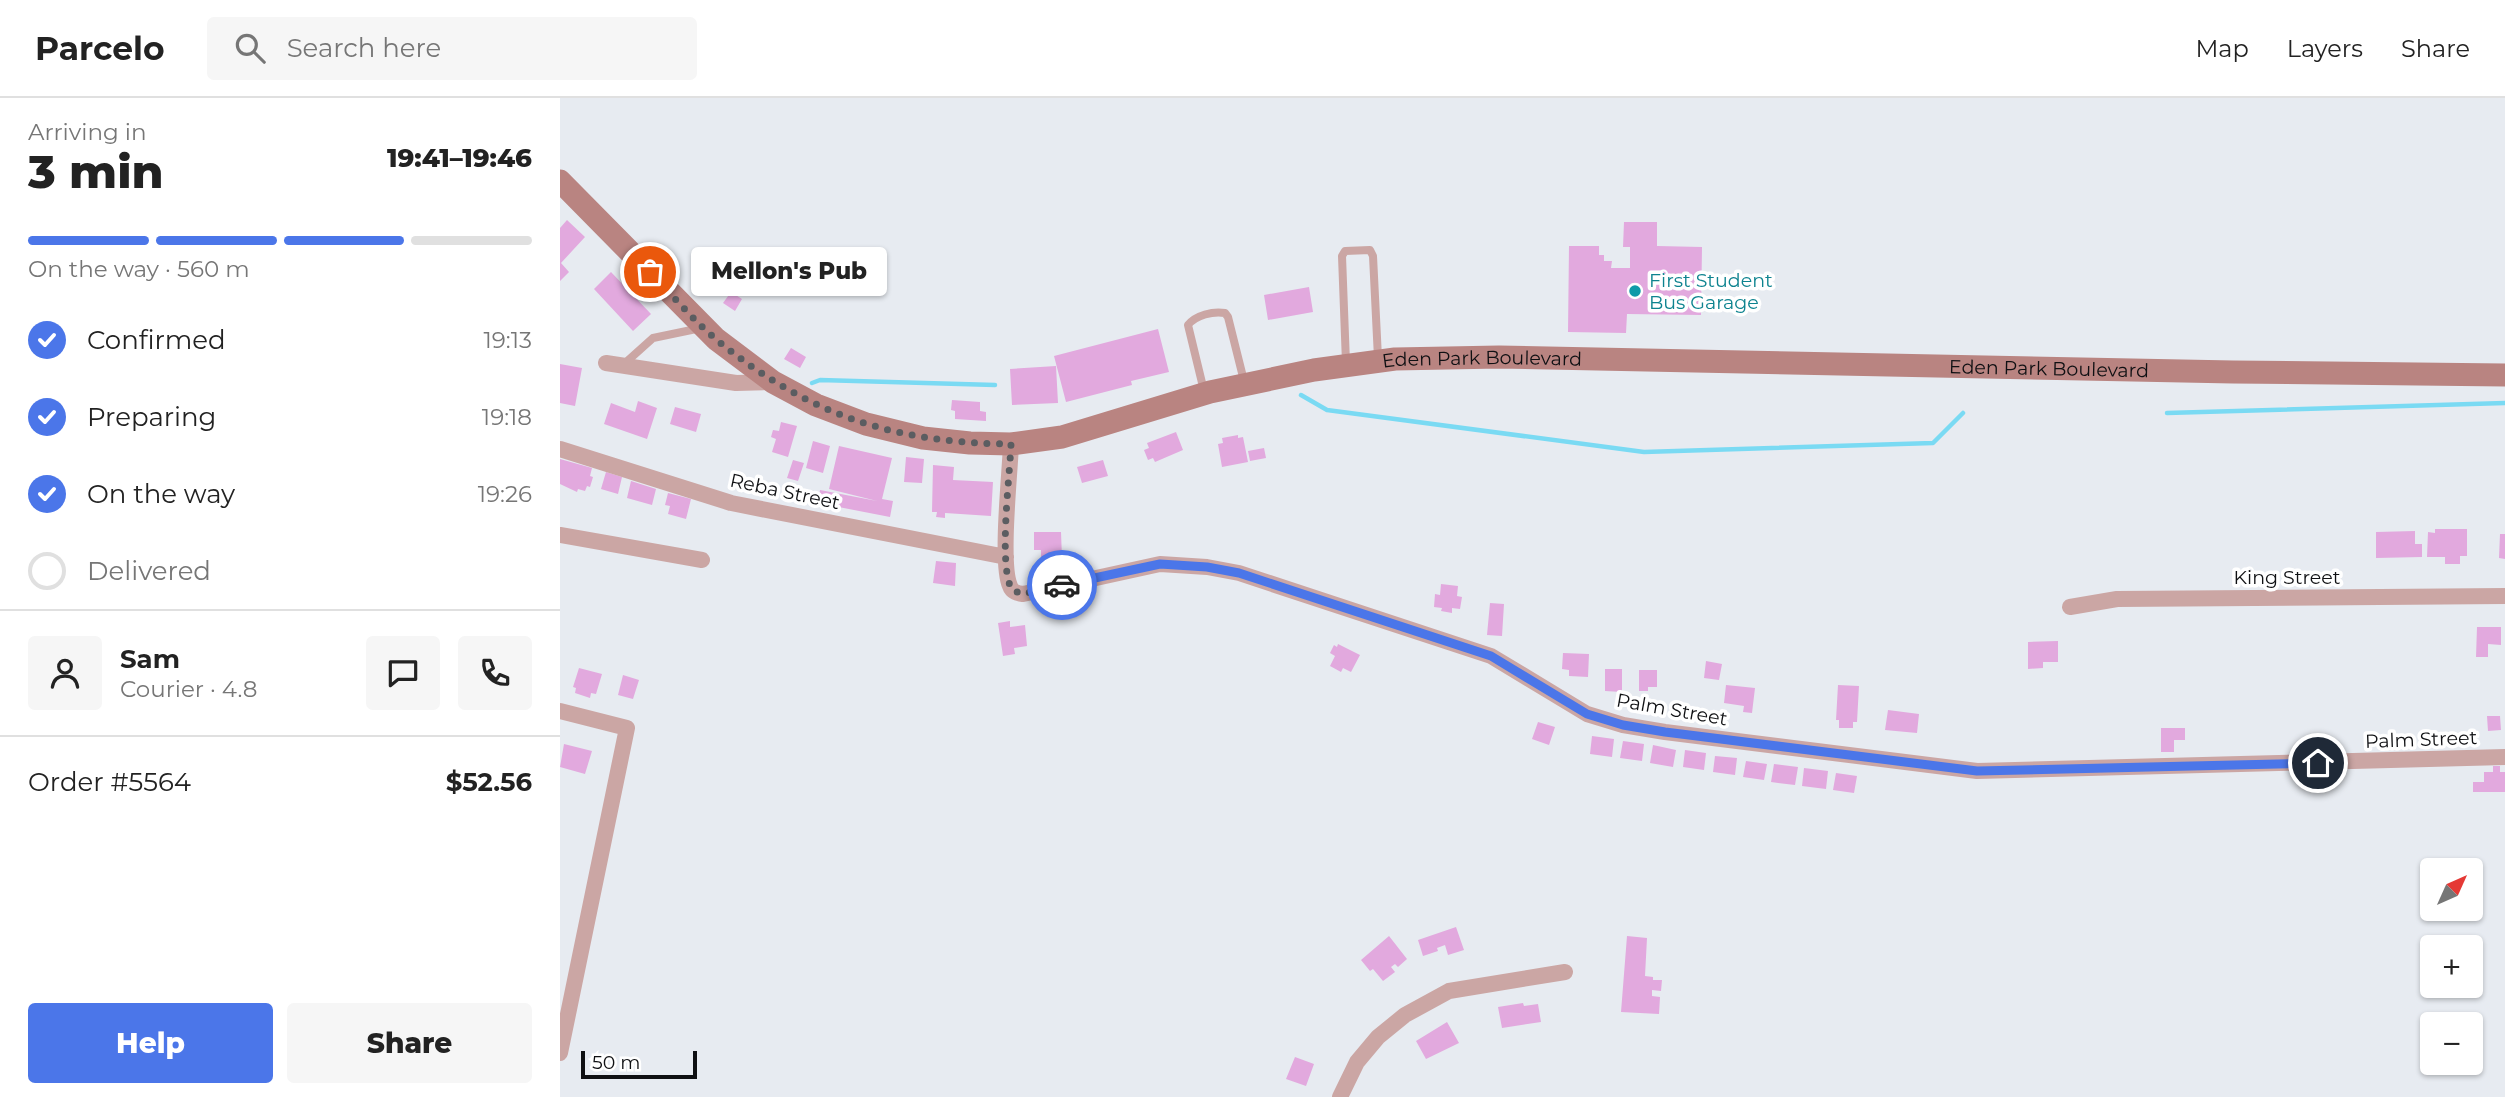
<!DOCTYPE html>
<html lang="en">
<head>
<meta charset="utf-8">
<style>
  body { margin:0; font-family:Montserrat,sans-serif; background:#f6f6f6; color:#222; height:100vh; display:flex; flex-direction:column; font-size:26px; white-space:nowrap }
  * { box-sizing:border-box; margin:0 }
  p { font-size:23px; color:#767676 }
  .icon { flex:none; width:38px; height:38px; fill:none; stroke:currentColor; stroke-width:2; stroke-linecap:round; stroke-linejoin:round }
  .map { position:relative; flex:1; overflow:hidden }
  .side { display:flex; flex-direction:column; background:#fff; width:560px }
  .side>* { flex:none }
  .needle { width:46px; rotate:45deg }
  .fabs { position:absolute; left:1860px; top:760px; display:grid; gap:14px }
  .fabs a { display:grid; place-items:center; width:63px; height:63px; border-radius:7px; background:#fff; box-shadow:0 2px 5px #0004; font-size:35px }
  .scale { position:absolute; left:21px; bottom:18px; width:116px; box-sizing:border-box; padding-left:7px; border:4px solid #0f1013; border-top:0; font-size:19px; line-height:24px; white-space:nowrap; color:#0f1013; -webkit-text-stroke:5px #fff; paint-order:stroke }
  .pin { position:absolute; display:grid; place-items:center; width:60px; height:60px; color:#fff; margin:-30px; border:4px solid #fff; border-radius:50%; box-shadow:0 2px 7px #0007 }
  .courier { position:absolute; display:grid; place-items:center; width:70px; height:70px; margin:-35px; border:5px solid #4b76e9; border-radius:50%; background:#fff; color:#222; box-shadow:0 2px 9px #0007 }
  .bubble { position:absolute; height:49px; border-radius:7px; background:#fff; box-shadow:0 2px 5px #0004; font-size:23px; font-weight:800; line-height:49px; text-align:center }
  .overview em { font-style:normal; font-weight:800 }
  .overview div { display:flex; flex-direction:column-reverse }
  .overview { display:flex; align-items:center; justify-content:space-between; height:119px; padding:0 28px }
  h1 { font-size:46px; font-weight:800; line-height:52px }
  .bar { display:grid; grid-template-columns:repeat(4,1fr); gap:10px 7px; align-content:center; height:84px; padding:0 28px }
  .bar i { height:9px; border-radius:5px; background:#e0e0e0 }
  .bar .current { background:#4b76e9 }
  .bar p { grid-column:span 4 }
  .line { display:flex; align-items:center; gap:18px; padding:0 28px; border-top:2px solid #e0e0e0 }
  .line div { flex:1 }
  .round { display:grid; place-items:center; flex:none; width:74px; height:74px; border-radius:7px; background:#f6f6f6 }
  ol { padding:0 28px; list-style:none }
  li { display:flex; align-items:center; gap:21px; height:77px }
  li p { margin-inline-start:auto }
  li .icon { padding:7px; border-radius:50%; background:#4b76e9; color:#fff; stroke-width:4 }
  li:last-child { color:#767676 }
  li i { width:38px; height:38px; border:4px solid #e0e0e0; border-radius:50% }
  .primary-button { display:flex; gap:14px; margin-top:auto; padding:14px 28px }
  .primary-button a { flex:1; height:80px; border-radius:7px; background:#4b76e9; color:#fff; font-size:28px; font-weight:800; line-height:80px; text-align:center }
  .primary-button a+a { background:#f6f6f6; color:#222 }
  header { display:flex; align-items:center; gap:42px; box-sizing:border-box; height:98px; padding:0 35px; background:#fff; border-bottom:2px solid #e0e0e0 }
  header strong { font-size:33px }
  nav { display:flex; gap:38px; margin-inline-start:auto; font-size:24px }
  .search { width:490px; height:63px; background:#f6f6f6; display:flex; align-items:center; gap:18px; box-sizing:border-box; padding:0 24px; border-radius:7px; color:#767676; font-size:26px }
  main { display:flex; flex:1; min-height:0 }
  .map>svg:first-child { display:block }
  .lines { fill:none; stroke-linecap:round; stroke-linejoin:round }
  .stream { stroke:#7adaf3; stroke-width:4.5 }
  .building { fill:#e2a9de }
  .lane { stroke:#cba6a4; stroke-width:8 }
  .street { stroke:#cba6a4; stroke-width:16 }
  .secondary { stroke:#b98481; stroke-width:23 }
  .done { stroke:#5b5d61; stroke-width:7; stroke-dasharray:0 12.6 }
  .route { stroke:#4b76e9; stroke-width:9 }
  .culture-dot { fill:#0f9aa8; stroke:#fff; stroke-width:2.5 }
  .labels { text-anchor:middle; stroke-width:7; stroke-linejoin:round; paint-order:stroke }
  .culture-label { font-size:19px; fill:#0d838f; stroke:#fff; text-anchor:start }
  .street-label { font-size:19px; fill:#0f1013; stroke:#fff }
</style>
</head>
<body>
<header>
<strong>Parcelo</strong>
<div class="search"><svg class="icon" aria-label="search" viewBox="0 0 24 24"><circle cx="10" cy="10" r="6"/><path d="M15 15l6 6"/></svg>Search here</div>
<nav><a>Map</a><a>Layers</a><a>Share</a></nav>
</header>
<main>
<section class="side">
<div class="overview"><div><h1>3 min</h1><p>Arriving in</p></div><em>19:41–19:46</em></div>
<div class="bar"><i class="current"></i><i class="current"></i><i class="current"></i><i></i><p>On the way · 560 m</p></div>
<ol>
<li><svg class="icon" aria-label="check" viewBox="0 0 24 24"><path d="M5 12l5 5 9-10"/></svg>Confirmed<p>19:13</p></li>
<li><svg class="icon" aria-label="check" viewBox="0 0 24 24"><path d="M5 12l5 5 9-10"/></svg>Preparing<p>19:18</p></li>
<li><svg class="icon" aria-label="check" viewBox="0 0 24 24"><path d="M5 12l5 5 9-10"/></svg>On the way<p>19:26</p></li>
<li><i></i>Delivered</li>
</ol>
<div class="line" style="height:126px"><a class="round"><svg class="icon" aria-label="person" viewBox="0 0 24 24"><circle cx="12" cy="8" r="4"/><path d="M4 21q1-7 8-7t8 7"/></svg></a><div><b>Sam</b><p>Courier · 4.8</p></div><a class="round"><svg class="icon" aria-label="chat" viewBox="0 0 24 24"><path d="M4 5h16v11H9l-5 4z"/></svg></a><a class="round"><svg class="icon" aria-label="phone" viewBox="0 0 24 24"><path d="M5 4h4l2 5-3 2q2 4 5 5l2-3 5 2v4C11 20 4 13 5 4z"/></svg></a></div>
<div class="line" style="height:91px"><div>Order #5564</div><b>$52.56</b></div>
<div class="primary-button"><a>Help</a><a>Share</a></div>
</section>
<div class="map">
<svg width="1945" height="999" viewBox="0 0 1945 999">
  <rect width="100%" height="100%" fill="#e7ebf1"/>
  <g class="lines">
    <path class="stream" d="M252 285 260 282 435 287
      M741 297 767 312 1084 354 1373 345 1403 315
      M1607 315 1945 305"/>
  </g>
  <path class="building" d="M7 122 25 139 1 165 9 174 0 183V130Z
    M1064 124H1097V148L1142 149 1141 217 1067 216 1066 235 1008 234 1009 148H1039V157H1044V163H1052L1051 170H1070V149H1063Z
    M51 174 91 216 73 233 34 191Z
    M749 189 753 214 708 222 704 197Z
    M171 194 182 201 175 213 163 205Z
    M598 231 609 274 571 283 572 287 506 304 494 258Z
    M231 250 246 259 240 270 224 261Z
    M0 266 22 270 15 308 0 305Z
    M496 268 498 305 452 307 450 271Z
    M392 302 420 304V313L426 314V323L395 321V313L391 312Z
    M78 303 97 310 87 341 44 326 51 305 75 314Z
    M115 309 141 316 136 334 110 326Z
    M221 324 237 328 228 359 212 354 216 341 211 339 213 332 219 333Z
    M616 334 623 352 595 364 593 360 588 362 584 352 589 350 587 345Z
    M678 337V340L683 339 688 364 662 369 658 346 663 345 662 340Z
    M253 343 270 348 263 375 246 370Z
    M279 348 332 360 322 401 333 403 330 419 258 405 260 392 317 403 269 391Z
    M704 350 706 360 690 363 688 353Z
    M346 359 364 361 362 385 344 384Z
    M0 361 32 370 30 378 33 379 30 389 27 388 25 393 18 391 17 394 0 386Z
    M233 362 244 365 238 383 227 380Z
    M543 362 548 378 522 385 517 369Z
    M373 367 394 369 393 382 433 384 431 418 385 415V420L376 419 377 414H372Z
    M46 374 62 379 58 396 41 391Z
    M71 383 96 391 92 407 67 400Z
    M108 395 131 401 126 421 108 416 110 408 105 407Z
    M1875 431H1907V458H1900V466H1885V459H1867L1868 434 1875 435Z
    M1855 433V446H1862V459L1816 460V434Z
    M474 434H501L502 460H481V452H474Z
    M1940 436H1945V461L1939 460Z
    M376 463 396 465 395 488 373 485Z
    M881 486 898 488 897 498 902 499 900 511 892 510V515L881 513 882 510 874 509 875 496 880 497Z
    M930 505 944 506 942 538 927 537Z
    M450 523V529L465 527 467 548 454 550 455 556 443 558 438 525Z
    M1917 529H1941V547L1928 546V559H1916Z
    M1498 543V564H1483V570L1468 571V544Z
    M778 546 800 557 791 574 783 570 781 574 770 568 775 558 770 555 774 547 777 549Z
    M1003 555 1029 556 1028 579 1009 578V572L1002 571Z
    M1146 563 1162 566 1159 582 1144 580Z
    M19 570 42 576 36 596 31 595 30 600 15 595 16 590 13 589Z
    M1045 571H1062V594L1045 593Z
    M1079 572H1097V589H1088V593H1079Z
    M63 577 79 582 73 601 58 597Z
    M1166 587 1195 590 1192 615 1183 614 1184 608 1164 605Z
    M1278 587 1299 588 1297 624H1293V630H1279V622H1276Z
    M1328 612 1359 616 1357 635 1325 632Z
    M1927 618H1940L1941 632 1928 633Z
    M978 624 995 629 989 647 972 641Z
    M1601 630H1625V642H1614V654H1601Z
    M1032 638 1054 641 1052 659 1030 656Z
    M1063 643 1084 646 1082 663 1060 660Z
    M4 646 32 653 25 676 0 669Z
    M1093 647 1116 652 1113 669 1090 665Z
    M1125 652 1146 655 1144 672 1123 669Z
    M1155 658 1177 660 1175 677 1153 674Z
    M1186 663 1207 666 1204 682 1183 679Z
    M1214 666 1238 669 1235 687 1211 684Z
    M1933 668H1940V674H1945V694H1913V684H1924V674H1933Z
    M1244 670 1268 673 1266 691 1242 688Z
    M1276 675 1297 678 1294 695 1273 692Z
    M896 829 904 852 888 857 885 847 877 850 878 853 863 858 858 842Z
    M829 838 847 861 838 869 835 866 831 869 835 874 823 883 813 871 810 873 801 862Z
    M1067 838 1087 840 1085 878 1093 879V882H1102L1101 893 1092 892V898L1100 899 1099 916 1061 914Z
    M963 905 964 908 978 906 981 924 942 930 938 909Z
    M887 924 899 945 866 961 856 943Z
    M735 959 754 966 746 988 726 981Z"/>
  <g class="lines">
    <path class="lane" d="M786 265 782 158 785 153 810 152 813 158 818 260
      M64 266 93 240 141 230
      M644 293 628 227C636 217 653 213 665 215L668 219 684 283"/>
    <path class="street" d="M46 265 176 285 213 284
      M451 346C450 375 440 466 450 488 452 494 457 495 463 496L600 466 647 469 679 475 931 558 1027 616 1063 627 1105 634 1417 673 1945 659
      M0 351 171 405 446 459
      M0 437 142 462
      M1510 509 1557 501 1945 498
      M0 613 67 630 0 955
      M780 999 797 964 818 939 845 917 889 893 1005 874"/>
    <path class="secondary" id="s1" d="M0 83 156 241 213 284 256 307 306 326 363 340 410 345 451 346 502 339 650 294 754 272 835 261 939 259 1673 274 1945 277"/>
  </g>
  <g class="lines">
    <path class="done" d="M90 174C112 197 134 223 158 243 249 317 334 345 451 346 450 377 438 468 452 492L463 496 502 487"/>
    <path class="route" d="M502 487 600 466 647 469 679 475 931 558 1027 616 1063 627 1105 634 1417 673 1758 665"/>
  </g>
  <circle class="culture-dot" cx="1075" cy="193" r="7"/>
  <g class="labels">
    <g class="culture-label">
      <text x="1089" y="189">First Student<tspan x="1089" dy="22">Bus Garage</tspan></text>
    </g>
    <g class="street-label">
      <text dy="7" stroke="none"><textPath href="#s1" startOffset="1024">Eden Park Boulevard</textPath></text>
      <text dy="7" stroke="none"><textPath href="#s1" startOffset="1591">Eden Park Boulevard</textPath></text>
      <text transform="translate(225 393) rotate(12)" y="7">Reba Street</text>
      <text x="1727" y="486">King Street</text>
      <text transform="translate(1112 611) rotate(10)" y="7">Palm Street</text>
      <text transform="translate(1861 641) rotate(-2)" y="7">Palm Street</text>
    </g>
  </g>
</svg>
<div class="fabs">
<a><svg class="needle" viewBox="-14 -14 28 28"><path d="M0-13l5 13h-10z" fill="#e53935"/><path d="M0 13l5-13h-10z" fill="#767676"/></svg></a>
<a>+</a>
<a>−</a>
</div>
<div class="scale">50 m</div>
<div class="pin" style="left:90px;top:174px;background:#ea580c"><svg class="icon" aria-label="bag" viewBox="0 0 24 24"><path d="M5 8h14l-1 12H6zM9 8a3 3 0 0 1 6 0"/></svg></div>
<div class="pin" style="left:1758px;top:665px;background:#1f2937"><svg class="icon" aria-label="home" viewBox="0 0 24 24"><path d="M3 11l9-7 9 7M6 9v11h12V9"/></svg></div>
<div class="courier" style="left:502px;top:487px"><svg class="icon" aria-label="car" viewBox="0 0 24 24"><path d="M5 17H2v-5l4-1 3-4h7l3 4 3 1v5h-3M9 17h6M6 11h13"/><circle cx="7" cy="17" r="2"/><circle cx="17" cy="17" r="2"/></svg></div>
<div class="bubble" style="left:131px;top:149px;width:196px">Mellon's Pub</div>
</div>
</main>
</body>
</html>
